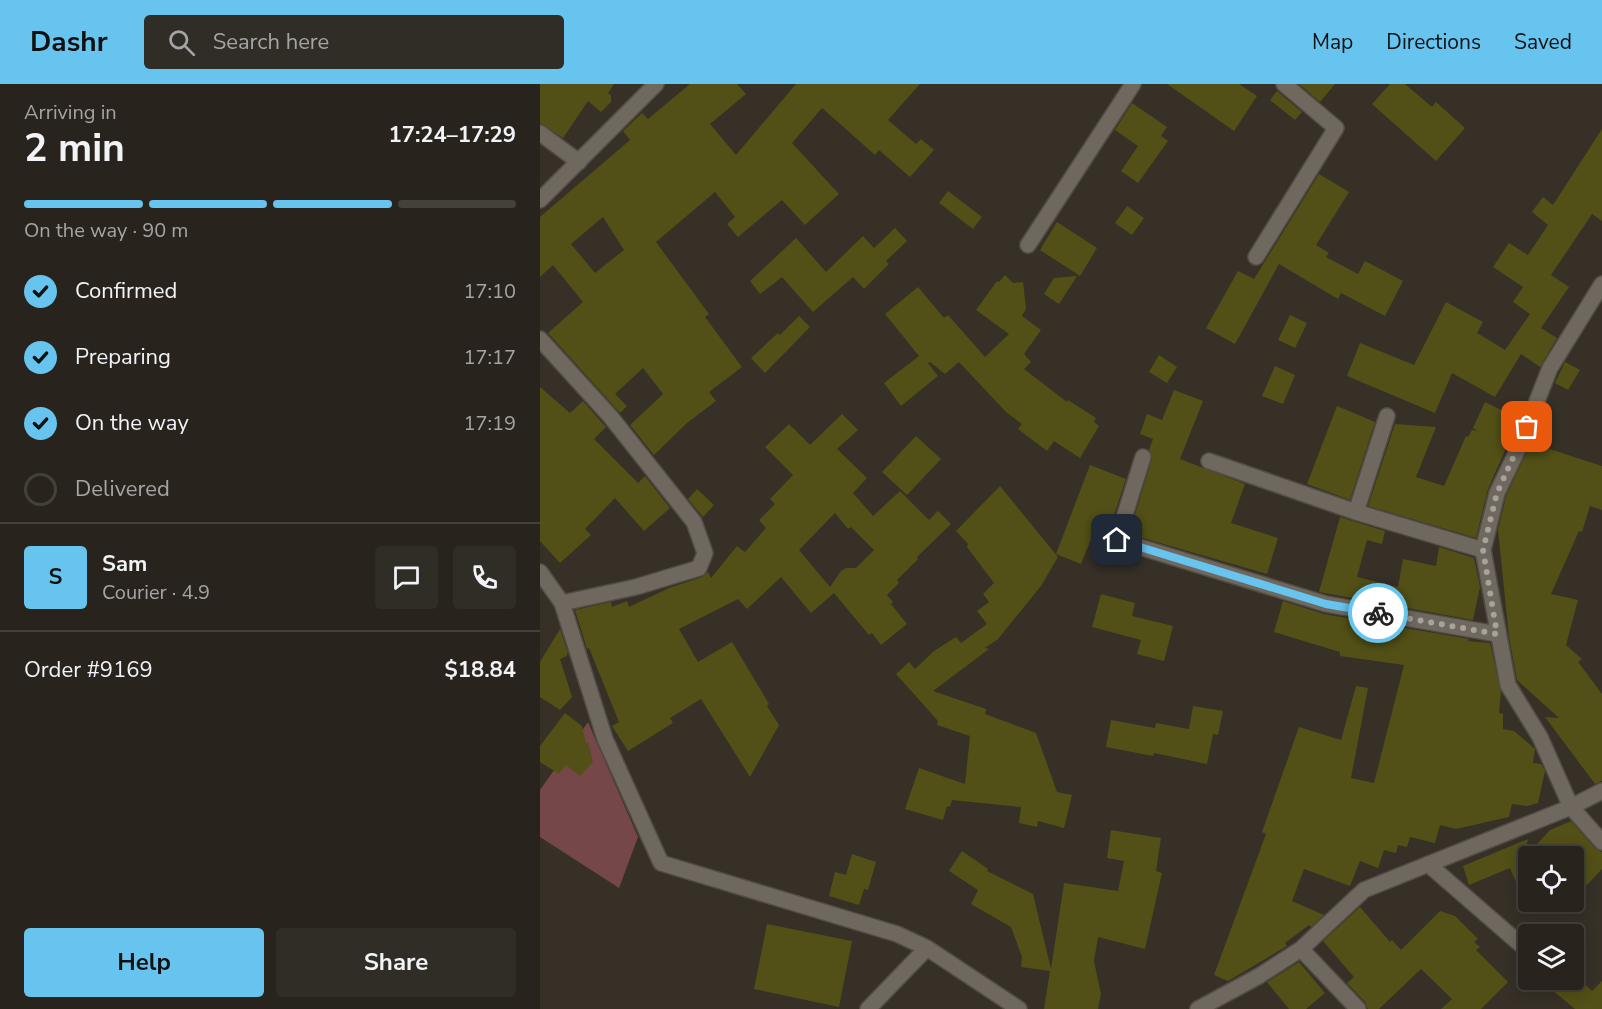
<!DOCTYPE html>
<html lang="en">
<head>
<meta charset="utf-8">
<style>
  body { margin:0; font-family:"Nunito Sans",sans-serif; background:#302c26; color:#f1f3f6; height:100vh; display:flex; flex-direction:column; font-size:22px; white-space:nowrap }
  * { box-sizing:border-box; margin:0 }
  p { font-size:20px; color:#a5a4a4 }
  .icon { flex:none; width:33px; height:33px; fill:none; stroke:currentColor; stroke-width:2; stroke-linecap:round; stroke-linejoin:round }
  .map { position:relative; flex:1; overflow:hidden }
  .panel { display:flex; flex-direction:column; background:#28241d; width:540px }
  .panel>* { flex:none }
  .tools { position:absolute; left:978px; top:762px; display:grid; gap:12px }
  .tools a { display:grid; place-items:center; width:66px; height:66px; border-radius:6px; background:#28241d; box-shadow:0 3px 15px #0003,0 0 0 2px #44413b; font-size:30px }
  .pin { position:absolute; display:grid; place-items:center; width:51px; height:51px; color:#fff; margin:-26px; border-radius:12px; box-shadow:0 3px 9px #0006 }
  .courier { position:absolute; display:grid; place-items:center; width:60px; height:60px; margin:-30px; border:4px solid #66c4ef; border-radius:50%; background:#fff; color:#222; box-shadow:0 2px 8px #0007 }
  .head em { font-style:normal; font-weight:700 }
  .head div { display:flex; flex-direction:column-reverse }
  .head { display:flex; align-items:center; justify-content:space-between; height:102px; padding:0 24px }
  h1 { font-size:39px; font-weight:700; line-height:45px }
  .bar { display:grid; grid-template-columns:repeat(4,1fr); gap:9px 6px; align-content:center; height:72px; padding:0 24px }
  .bar i { height:8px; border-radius:4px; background:#44413b }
  .bar .selected { background:#66c4ef }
  .bar p { grid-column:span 4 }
  .line { display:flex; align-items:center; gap:15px; padding:0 24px; border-top:2px solid #44413b }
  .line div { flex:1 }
  .round { display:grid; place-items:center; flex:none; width:63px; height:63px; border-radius:6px; background:#302c26 }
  ol { padding:0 24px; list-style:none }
  li { display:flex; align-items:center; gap:18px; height:66px }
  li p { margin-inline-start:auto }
  li .icon { padding:6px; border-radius:50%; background:#66c4ef; color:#111; stroke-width:4 }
  li:last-child { color:#a5a4a4 }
  li i { width:33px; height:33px; border:3px solid #44413b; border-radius:50% }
  .primary-button { display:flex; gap:12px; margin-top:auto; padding:12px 24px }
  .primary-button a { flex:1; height:69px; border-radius:6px; background:#66c4ef; color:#111; font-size:24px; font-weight:700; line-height:69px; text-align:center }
  .primary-button a+a { background:#302c26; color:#f1f3f6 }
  header { display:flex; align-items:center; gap:36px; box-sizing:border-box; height:84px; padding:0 30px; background:#66c4ef; color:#111 }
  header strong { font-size:28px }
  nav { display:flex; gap:33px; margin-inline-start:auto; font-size:21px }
  .search { width:420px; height:54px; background:#302c26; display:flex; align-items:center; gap:15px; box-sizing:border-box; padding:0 21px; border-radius:6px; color:#a5a4a4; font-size:22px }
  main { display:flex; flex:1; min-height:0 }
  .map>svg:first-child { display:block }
  .green { fill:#754749 }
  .building { fill:#525016; fill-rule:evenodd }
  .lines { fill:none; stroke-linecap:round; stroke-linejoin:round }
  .minor-casing { stroke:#514c45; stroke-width:18 }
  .minor { stroke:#6f685f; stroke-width:15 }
  .done { stroke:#a7a29c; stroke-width:6; stroke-dasharray:0 10.8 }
  .route { stroke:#66c4ef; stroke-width:8 }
</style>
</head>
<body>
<header>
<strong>Dashr</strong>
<div class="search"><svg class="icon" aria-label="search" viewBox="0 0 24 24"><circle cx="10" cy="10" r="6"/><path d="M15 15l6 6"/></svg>Search here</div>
<nav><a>Map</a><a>Directions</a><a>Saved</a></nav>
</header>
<main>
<section class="panel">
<div class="head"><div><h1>2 min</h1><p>Arriving in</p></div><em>17:24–17:29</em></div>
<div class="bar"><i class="selected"></i><i class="selected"></i><i class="selected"></i><i></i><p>On the way · 90 m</p></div>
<ol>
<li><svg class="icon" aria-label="check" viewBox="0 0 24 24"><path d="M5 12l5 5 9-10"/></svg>Confirmed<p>17:10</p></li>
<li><svg class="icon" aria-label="check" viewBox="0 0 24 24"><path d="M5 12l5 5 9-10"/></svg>Preparing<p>17:17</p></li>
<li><svg class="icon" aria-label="check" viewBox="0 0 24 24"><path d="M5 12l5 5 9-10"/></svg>On the way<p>17:19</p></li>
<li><i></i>Delivered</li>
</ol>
<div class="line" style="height:108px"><b class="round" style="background:#66c4ef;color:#111">S</b><div><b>Sam</b><p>Courier · 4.9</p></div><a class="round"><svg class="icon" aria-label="chat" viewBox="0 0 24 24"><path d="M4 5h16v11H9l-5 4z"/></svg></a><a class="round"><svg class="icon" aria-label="phone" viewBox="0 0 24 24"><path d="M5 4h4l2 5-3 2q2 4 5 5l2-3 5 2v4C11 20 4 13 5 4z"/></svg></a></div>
<div class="line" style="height:78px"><div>Order #9169</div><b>$18.84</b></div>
<div class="primary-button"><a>Help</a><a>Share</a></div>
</section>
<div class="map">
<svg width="1062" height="925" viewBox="0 0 1062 925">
  <rect width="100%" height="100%" fill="#363027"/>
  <path class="green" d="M48 638 98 753 79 804 0 753V706Z"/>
  <path class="building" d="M0 0H74L68 9 71 11V18L61 28 48 17 23 54 0 39Z
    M150 0H197L206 10 170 40 196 71 256 0H380L348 36 376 60 381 55 394 66 370 93 339 66 335 71 282 24 252 59 299 110 265 141 242 116 198 153 187 140 195 133 175 108 116 158 169 230 165 233 202 283 169 308 176 317 147 339 114 371 90 341 123 310 103 284 75 310 87 322 80 329 8 249 43 218 13 181 0 193V133L90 56 83 47 102 29 108 35ZM63 133 84 166 55 189 31 160Z
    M627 0H699L717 12 694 47Z
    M759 0H795L780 18Z
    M850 0H865L892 23 896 18 925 44 896 77 832 20Z
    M737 7 762 28 755 36 730 16Z
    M592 19 627 43 621 52 628 57 598 99 581 87 598 62 575 46Z
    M1062 45V137L1052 130 1011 191 1029 203 1001 244 1017 254 1000 283 981 270 955 313 912 289 895 329 807 292 820 259 874 281 906 218 943 238 937 249 965 266 990 230 973 218 983 203 953 183 969 159 988 171 1008 141 992 128 1003 113 1013 121Z
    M779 90 809 108 776 161 789 169 786 173 818 190 825 177 863 197 845 232 801 209 798 215 739 180 695 260 666 244 698 187 714 195Z
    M408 107 442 133 433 145 399 119Z
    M587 122 604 134 592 151 575 139Z
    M517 138 557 164 540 192 500 166Z
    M355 144 367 157 346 177 349 180 324 205 313 193 273 228 242 193 220 210 210 197 256 154 286 188 323 152 334 164Z
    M465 191 473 199 483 198 486 225 482 232 501 246 484 270 491 278 484 285 527 318 528 316 556 334 554 338 559 342 540 374 514 357 507 367 478 345 482 340 466 328 419 278 405 290 390 278 388 279 398 292 361 322 344 299 379 272 345 230 378 203 404 234 408 231 445 273 469 250 436 226 457 197 459 198Z
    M537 192 519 220 504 210 514 194Z
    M750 231 767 239 755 264 738 256Z
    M259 232 270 243 225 289 211 274 238 249 240 251Z
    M619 271 637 283 627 299 609 288Z
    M1025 278 1040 286 1028 306 1015 299Z
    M735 282 755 291 743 320 722 312Z
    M0 303 30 329 43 317 66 343 54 355 98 399 105 392 130 424 104 447 75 414 45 445 51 451 20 479 0 457Z
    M634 306 663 317 640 375 705 400 691 439 738 454 727 490 589 450 612 375 609 366 613 355 600 350 607 330 622 336Z
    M945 318 979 335 948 405 936 454 828 422 855 340 896 343 876 393 904 402 926 352 928 353 932 346 938 347 933 344Z
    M797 322 835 338 810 416 767 400Z
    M302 330 318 346 297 365 327 394 313 409 333 432 360 407 389 436 398 427 411 440 377 473 378 475 357 496 359 499 347 511 353 518 351 520 367 540 341 561 332 549 329 551 294 509 271 529 241 493 207 525 198 515 139 545 158 578 192 558 229 620 227 622 239 641 210 693 161 615 130 634 133 639 88 667 72 642 79 638 49 564 47 565 35 526 71 518 72 523 87 517 89 523 129 504 162 493 168 488 171 494 197 462 205 468 226 444 219 436 235 420 230 415 253 391 225 363 249 340 270 361ZM295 429 308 445 311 443 334 466 316 484H306L301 487 290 503 259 466Z
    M376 352 401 375 367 411 342 388Z
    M991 359 1062 382V426L1050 422 1042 448 1039 447 1011 510 1038 516 1026 561 1042 575 1038 578 1062 610V697L1055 700 1005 633 1019 634 977 596 969 553 958 446 966 412Z
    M550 381 586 395 566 455 553 450 541 480 516 470Z
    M460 402 518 473 501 502 458 555 445 564 449 565 393 607 446 625 445 630 496 649 517 708 532 711 524 744 498 737 497 743 479 739 481 723 412 716 410 723 407 722 403 736 365 725 379 684 425 700 430 652 397 641 398 637 356 590 369 578 375 585 394 567 416 553 421 559 447 540 437 527 449 518 443 510 454 499 427 463 428 460 416 447Z
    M157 405 174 421 163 433 148 415Z
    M800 433 845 447 842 460 827 456 817 493 858 503 863 475 896 482 899 463 934 474 940 503 933 536 779 508Z
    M561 510 595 519 592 532 633 542 624 577 597 570 601 556 552 543Z
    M743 517 784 530 929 555 928 557 950 559 961 608 959 629 963 630V645L974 647 995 665 993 679 1001 680 1005 687 998 719 987 722 972 720 969 733 916 745 900 741 895 759 870 753 867 763 858 761 856 769 844 766 838 784 820 777 810 802 764 785 752 817 784 831 771 843 769 841 745 859 747 862 688 897 674 891 726 750 722 748 759 643 801 656 816 602 828 604 811 694 834 699 864 581 800 572V568L734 548Z
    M20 545 29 572 27 569V572L20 575 32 613 20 626 0 613V578Z
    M653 622 683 627 678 651 673 650 667 680 614 669 613 672 566 663 571 636 615 644 616 639 649 645Z
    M25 629 42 642 46 659 48 658 53 678 40 692 26 681 19 690 0 678V662Z
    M1031 737 1055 764 1062 768V785L1047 801 1034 788V772H988V826L970 784 929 801 923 782 988 755 984 774 1010 746Z
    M571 746 621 754 616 787 622 789 605 865 558 853 554 877 561 910 558 925H504L510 887 481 883 482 873 471 843 431 820 438 806 409 787 422 767 448 785 447 787 493 810 511 885 524 799 578 807 584 777 567 774Z
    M312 770 336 778 328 806 324 805 319 821 289 812 295 788 306 791Z
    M820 823 850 858 852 856 861 866 900 827 915 832 938 855 934 858 940 863 936 866 968 898 941 925H901L912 915 881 885 839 925H828L825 918 807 899 814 893 783 857Z
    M227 840 312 857 299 923 214 905Z
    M759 878 785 909 766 925H749L727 898Z
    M1000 896H1040L1052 907 1062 897V925H1035Z"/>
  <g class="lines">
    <g class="minor-casing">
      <path id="minor" d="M0 49 39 78
        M0 116 116 0
        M488 161 593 0
        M716 173 796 44 744 0
        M1062 200 1010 284 979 363 957 409 943 466 968 601 1000 653 1031 723 1062 758
        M0 255 70 332 154 438 165 469 159 484 96 503 22 519
        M603 373 577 456 786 520 957 550
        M669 377 816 428 943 466
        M816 428 847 332
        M0 488 22 519 65 655 121 779 357 850 387 864 479 925
        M888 780 988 867
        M761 865 818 925
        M328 925 387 864
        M658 925 719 892 761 865 824 806 1031 723 1062 707"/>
    </g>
    <use href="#minor" class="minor"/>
  </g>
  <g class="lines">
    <path class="done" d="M838 529 957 550 943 466 957 409 987 343"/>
    <path class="route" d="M577 456 786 520 838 529"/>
  </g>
</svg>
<div class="tools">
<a><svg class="icon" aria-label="locate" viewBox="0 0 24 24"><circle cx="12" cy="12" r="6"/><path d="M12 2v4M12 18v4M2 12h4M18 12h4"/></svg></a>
<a><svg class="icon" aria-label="layers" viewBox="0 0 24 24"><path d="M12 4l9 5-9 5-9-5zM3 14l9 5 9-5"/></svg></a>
</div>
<div class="pin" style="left:987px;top:343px;background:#ea580c"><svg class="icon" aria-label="bag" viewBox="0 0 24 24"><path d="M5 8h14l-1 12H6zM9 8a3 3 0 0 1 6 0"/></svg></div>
<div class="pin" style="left:577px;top:456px;background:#1f2937"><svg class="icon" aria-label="home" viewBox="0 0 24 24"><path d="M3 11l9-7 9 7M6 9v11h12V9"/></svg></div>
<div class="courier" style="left:838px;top:529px"><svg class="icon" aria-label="bike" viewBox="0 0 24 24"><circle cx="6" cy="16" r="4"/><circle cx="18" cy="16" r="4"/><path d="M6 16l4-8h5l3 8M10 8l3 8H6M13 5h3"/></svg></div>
</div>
</main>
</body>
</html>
